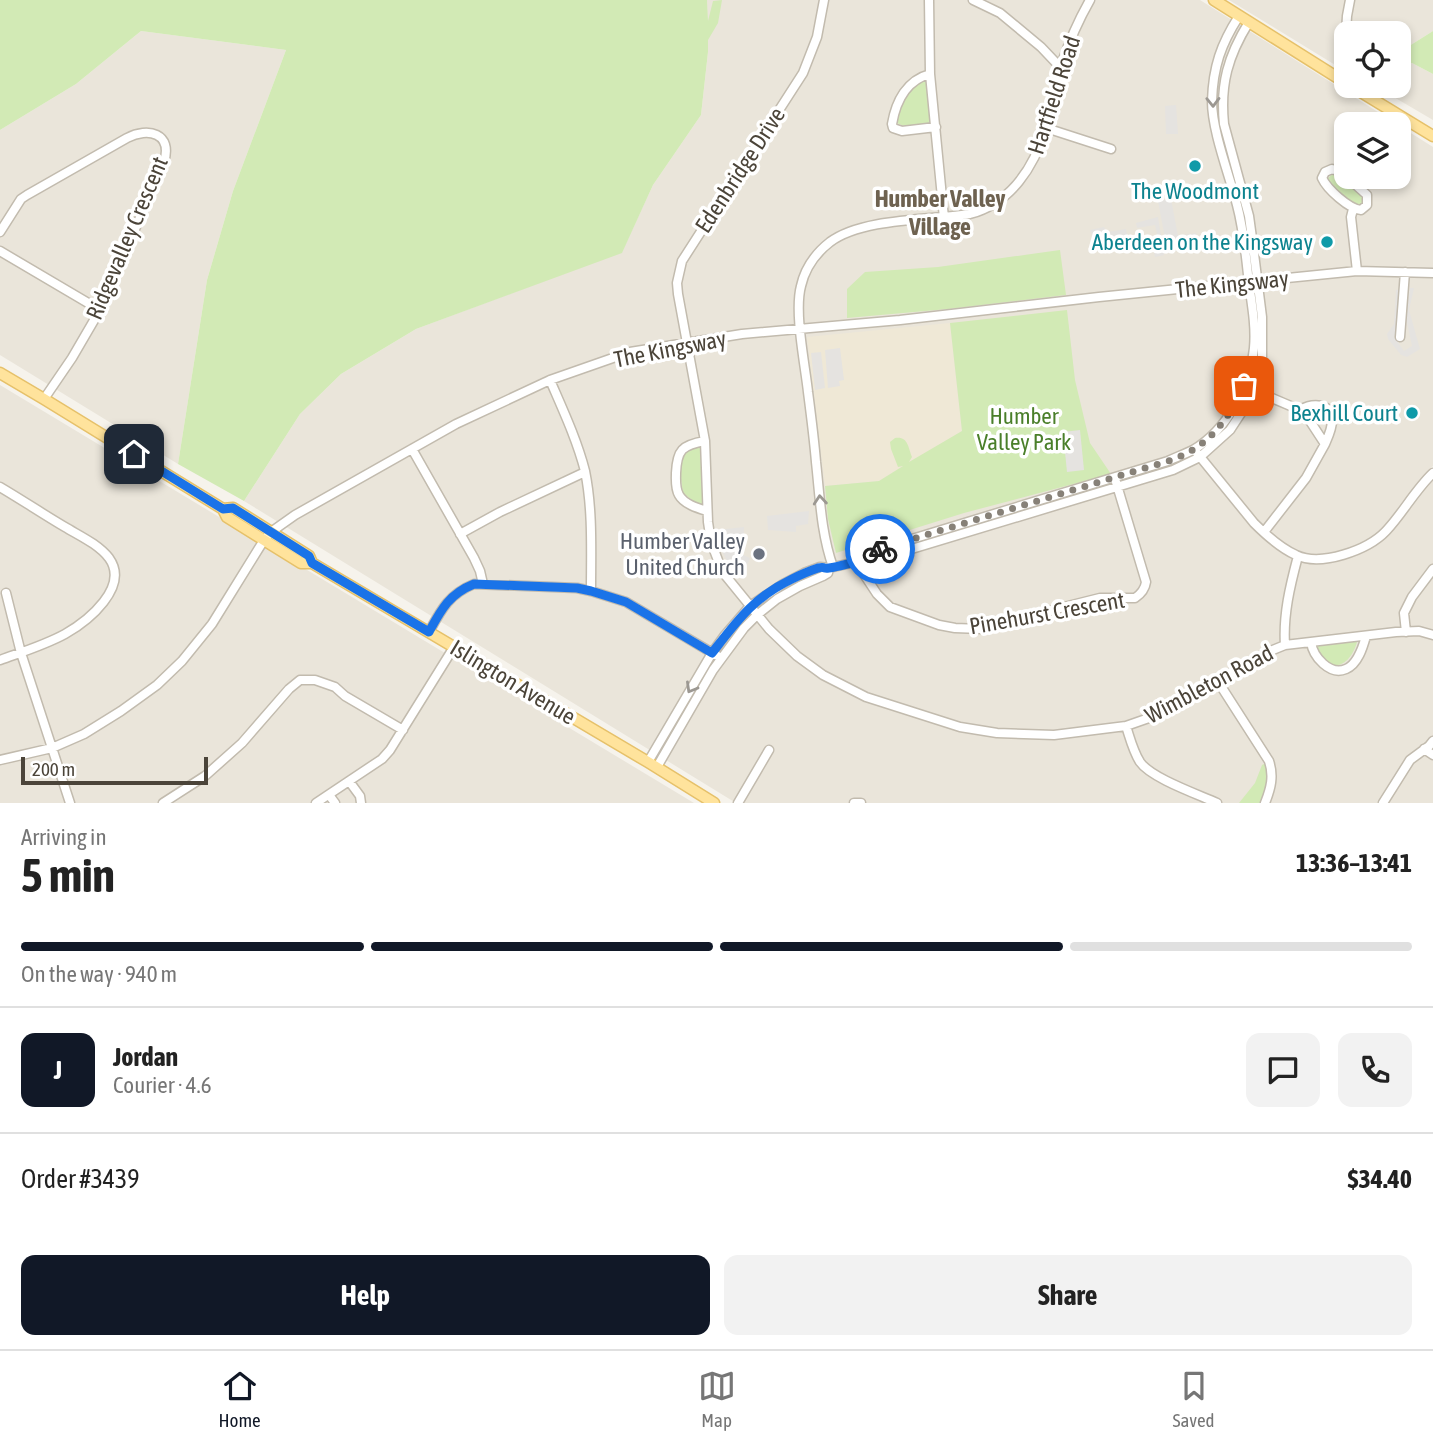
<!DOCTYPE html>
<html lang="en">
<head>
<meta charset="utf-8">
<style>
  body { margin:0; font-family:"Asap Condensed",sans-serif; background:#f2f2f2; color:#222; height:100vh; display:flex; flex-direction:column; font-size:26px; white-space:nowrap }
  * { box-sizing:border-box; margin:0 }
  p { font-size:23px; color:#767676 }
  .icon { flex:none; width:38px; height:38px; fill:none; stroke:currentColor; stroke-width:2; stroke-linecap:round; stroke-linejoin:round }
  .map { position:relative; height:803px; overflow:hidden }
  .side { display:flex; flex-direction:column; background:#fff; flex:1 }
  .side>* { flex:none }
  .buttons { position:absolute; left:1334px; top:21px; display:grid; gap:14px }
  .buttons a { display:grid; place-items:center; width:77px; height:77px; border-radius:14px; background:#fff; box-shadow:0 4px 10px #0003; font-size:35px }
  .scale { position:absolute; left:21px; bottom:18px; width:187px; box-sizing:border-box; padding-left:7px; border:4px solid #4b4439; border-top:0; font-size:19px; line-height:24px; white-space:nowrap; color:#4b4439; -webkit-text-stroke:5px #fff; paint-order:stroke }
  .pin { position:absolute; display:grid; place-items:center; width:60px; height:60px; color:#fff; margin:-30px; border-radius:14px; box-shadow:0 4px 10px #0006 }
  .courier { position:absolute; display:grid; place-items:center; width:70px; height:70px; margin:-35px; border:5px solid #1a73e8; border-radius:50%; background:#fff; color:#222; box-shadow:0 2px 9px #0007 }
  .overview em { font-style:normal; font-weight:700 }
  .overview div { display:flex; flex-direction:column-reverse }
  .overview { display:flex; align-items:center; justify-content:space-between; height:119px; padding:0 21px }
  h1 { font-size:46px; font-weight:700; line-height:52px }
  .bar { display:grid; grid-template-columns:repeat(4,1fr); gap:10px 7px; align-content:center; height:84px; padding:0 21px }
  .bar i { height:9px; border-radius:5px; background:#e0e0e0 }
  .bar .active { background:#111827 }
  .bar p { grid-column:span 4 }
  .line { display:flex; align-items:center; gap:18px; padding:0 21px; border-top:2px solid #e0e0e0 }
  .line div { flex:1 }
  .round { display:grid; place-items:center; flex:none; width:74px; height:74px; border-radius:14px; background:#f2f2f2 }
  .action { display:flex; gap:14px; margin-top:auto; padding:14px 21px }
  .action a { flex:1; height:80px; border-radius:14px; background:#111827; color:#fff; font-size:28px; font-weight:700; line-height:80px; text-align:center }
  .action a+a { background:#f2f2f2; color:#222 }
  .dock { display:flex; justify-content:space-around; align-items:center; height:98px; border-top:2px solid #e0e0e0; background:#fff; font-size:19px; color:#767676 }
  .dock a { display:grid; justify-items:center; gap:4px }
  .dock .active { color:#111827 }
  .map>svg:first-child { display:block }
  .residential { fill:#eae5da }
  .education { fill:#efe8d6 }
  .green { fill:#d2eab5 }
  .parking { fill:#e5e3e0 }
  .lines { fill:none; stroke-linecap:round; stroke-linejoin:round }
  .minor-casing { stroke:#c2bbae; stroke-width:11 }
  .major-casing { stroke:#e6c16a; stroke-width:13 }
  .minor { stroke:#fff; stroke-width:8 }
  .major { stroke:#ffe39c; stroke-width:10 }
  .oneway { stroke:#9c9892 }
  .done { stroke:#878178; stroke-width:7; stroke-dasharray:0 12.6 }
  .route { stroke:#1a73e8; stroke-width:9 }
  .culture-dot { fill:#0f9aa8; stroke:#fff; stroke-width:2.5 }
  .worship-dot { fill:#6b7280; stroke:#fff; stroke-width:2.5 }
  .labels { text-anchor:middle; stroke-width:7; stroke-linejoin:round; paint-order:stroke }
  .street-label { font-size:23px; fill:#4b4439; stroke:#fff }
  .culture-label { font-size:23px; fill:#0d838f; stroke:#fff; text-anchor:end }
  .park-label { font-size:23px; fill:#4a7f2a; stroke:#fff }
  .worship-label { font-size:23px; fill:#5b616d; stroke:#fff; text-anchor:end }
  .neighbourhood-label { font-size:24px; font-weight:bold; fill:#6e6250; stroke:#fff }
</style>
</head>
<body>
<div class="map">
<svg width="1433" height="803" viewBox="0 0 1433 803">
  <rect width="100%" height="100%" fill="#f6f3ec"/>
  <path class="residential" d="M707 0H1200L1397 124H1346V177H1398V125L1433 147V466L1425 474 1433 480V803H736L244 501 300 414 341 374 416 329 622 252 653 185 701 115 708 52Z
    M1229 0H1433V31L1398 53V33H1346L1345 71Z
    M141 31 286 50 233 191 207 280 178 464 0 355V130L76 84Z
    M1412 63 1433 74V120L1375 86H1398V65Z
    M0 385 694 803H0Z"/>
  <path class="education" d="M950 323 962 431 879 481 825 486 807 337Z"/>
  <path class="green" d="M0 0H707L708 21 713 1 722 0 718 23 708 40V52L701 115 653 185 622 253 416 329 341 374 300 414 244 501 178 464 207 280 233 191 286 50 141 31 76 84 0 130Z
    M1433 31V74L1412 63 1398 65V53Z
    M925 78 927 81 930 122 928 123C918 124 907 129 897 123 896 113 902 97 910 89 914 85 920 82 925 78Z
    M1334 173 1337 174 1364 196 1363 202 1361 205H1355L1329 184 1328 178Z
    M1060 250 1066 295 948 309 847 318V289L865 272 938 267Z
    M1067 310 1075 380 1090 443 1111 474 964 513 836 553 828 519 825 486 879 481 903 466 898 467 891 449 890 442 895 438C908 436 908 447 912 457L909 462 962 431 950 323Z
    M698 445 702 446 704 505 697 504 683 493C680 474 676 453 698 445Z
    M1109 482 1111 485 861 561 860 557Z
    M1354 640 1357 642C1353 658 1339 674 1323 660 1319 656 1316 649 1313 644Z
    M1264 764 1267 765C1269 779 1267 790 1261 803H1239L1255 783 1262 765Z"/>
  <path class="parking" d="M1176 105 1178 134H1166L1165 106Z
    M1171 199 1178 236 1196 233 1197 237 1169 241V239L1173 237 1165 238 1158 201Z
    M1158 217 1164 255 1155 257 1152 240 1158 239 1155 225 1137 228 1136 223Z
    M1104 227 1107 232 1126 229 1128 239 1095 244 1090 230Z
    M1410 288H1414L1409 310 1420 349 1407 357 1401 355 1388 339 1387 334 1394 324 1396 290 1402 289 1399 323 1394 337 1404 351 1412 346 1406 318Z
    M840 348 844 380 839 381 840 386 828 388 825 350Z
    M821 352 825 388 815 390 811 353Z
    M1080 430 1084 470 1067 472 1063 432Z
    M809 511 808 524 796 526V532L768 530 767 516Z
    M744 527 743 555 750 558 745 569 738 565 732 571 720 547 717 530Z"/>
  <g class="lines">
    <g class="minor-casing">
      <path id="minor" d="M824 0 817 37 803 73 682 261 677 283 678 294 705 441 708 522 711 542 719 563 725 575 769 629 797 656 823 675 866 697 960 727 997 733 1054 735 1126 726 1166 712 1217 680 1268 652 1285 645 1396 632 1419 631 1433 635
        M929 0 930 74 944 218
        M973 0 1000 13 1041 47 1060 67
        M1346 33 1347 16 1350 0
        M930 74C907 80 896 101 892 124L893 128 902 131 936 127
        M1339 79 1346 56
        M1046 128 1111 149
        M1346 176 1341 172 1332 169 1325 172 1322 178C1327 189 1349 209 1361 210L1367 205V195L1347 177
        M1353 209 1351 217 1357 271
        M0 232 21 199 27 195 127 138C148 127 173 133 164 162L100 310 72 358 44 399
        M0 251 100 310
        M1400 337 1405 272
        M550 380C563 410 577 440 585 471 593 510 591 552 591 591
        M1251 389 1300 410 1306 415 1325 444 1306 478 1264 532
        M1300 410C1312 403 1332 402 1332 421 1332 429 1328 437 1325 444
        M705 441C682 445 677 450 676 473 676 480 675 488 679 495 684 504 697 508 707 511
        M412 449 474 558 480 571 483 584
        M1197 453 1254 523C1266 535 1280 548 1296 555 1321 567 1368 550 1386 531 1403 513 1415 490 1433 473
        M0 487C22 500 43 514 65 527 80 536 98 544 109 558 130 587 88 621 65 634 45 645 22 652 0 660
        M460 534 500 512 585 472
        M856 562 859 555 866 553 1168 461C1176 457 1185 454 1193 450 1227 430 1251 386 1254 348 1256 327 1252 305 1249 284 1246 257 1244 231 1237 205 1229 174 1212 131 1212 101 1213 67 1221 44 1239 16
        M856 562 877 594 890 607 939 625 955 628 981 629 1006 624 1064 607 1100 598H1135C1141 594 1145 589 1146 582L1116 482
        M833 567C821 533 820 498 816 462 814 438 811 415 808 392 805 364 794 312 801 286 805 268 816 253 830 242 862 218 930 220 970 214 1011 203 1034 167 1046 128 1053 108 1054 85 1061 65 1069 42 1078 21 1090 0
        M6 593 21 653 70 803
        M429 632C441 610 449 594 474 584L577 588 591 591 626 602 721 658
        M1406 632 1404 613 1412 597 1433 569
        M1311 642C1313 657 1330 676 1346 669 1358 664 1363 647 1366 636
        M1285 645C1283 615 1290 586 1298 556
        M1217 680 1269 761C1274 776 1271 788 1265 803
        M1126 726C1130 738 1133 751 1140 762 1151 778 1197 794 1217 803
        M1424 749 1433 755
        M0 760 52 748 84 734 121 711 157 685 182 661 212 624 264 540 271 532 295 515 456 424 550 380 630 352 742 334 900 320 1099 297 1357 271 1433 273
        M648 762 712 653 725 635 750 606 783 584 804 573 820 567 829 568 856 562 862 564 1173 470 1200 457 1230 430 1245 407 1253 390 1262 363V317L1252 238 1249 216 1224 124C1220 84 1228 56 1249 22
        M657 767 713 670 744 628 757 615 777 599 800 586 823 576 828 573 829 568
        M349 781 360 796 361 803
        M329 795 335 803
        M163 803 205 776 242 743 289 689 300 680H315L335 687 345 696 403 730
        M316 803 382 759 390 750 454 647
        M738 803 769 750
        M854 803H861
        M1383 803 1410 760 1429 746 1433 741"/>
    </g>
    <g class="major-casing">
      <path id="major" d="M1214 0 1346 83
        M1351 86 1433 136
        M0 373 44 399 223 509 227 517 301 563H312
        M223 509 233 508 309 556 312 563 648 762 714 803"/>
    </g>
    <use href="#minor" class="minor"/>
    <use href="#major" class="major"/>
  </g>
  <defs><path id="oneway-chevron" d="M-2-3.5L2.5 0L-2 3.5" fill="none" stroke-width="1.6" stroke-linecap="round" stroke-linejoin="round" transform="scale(1.75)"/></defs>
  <g class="oneway">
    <use href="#oneway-chevron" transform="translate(1213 102) rotate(89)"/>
    <use href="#oneway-chevron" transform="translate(820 500) rotate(-95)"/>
    <use href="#oneway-chevron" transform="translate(691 688) rotate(120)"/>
  </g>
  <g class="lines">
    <path class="done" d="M880 549 1132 472C1153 465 1176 461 1194 449 1218 434 1232 411 1244 386"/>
    <path class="route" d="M134 454 223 509 233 508 309 556 312 563 429 632C441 610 449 594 474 584L577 588 591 591 626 602 712 653C737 621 754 597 792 579 800 575 809 571 818 568 827 566 820 569 829 568 838 567 847 564 856 562L859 555 880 549"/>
  </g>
  <g class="culture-dot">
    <circle cx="1195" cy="166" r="7"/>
    <circle cx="1327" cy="242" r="7"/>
    <circle cx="1412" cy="413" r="7"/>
  </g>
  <circle class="worship-dot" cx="759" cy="554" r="7"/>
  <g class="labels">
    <g class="street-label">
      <text transform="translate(1054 95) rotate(-72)" y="8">Hartfield Road</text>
      <text transform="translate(740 170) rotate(-57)" y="8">Edenbridge Drive</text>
      <text transform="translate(127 238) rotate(-67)" y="8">Ridgevalley Crescent</text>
      <text transform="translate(1232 284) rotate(-6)" y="8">The Kingsway</text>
      <text transform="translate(670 349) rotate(-11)" y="8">The Kingsway</text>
      <text transform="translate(1047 613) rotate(-10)" y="8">Pinehurst Crescent</text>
      <text transform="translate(513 682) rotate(31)" y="8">Islington Avenue</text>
      <text transform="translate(1209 684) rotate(-28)" y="8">Wimbleton Road</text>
    </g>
    <g class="culture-label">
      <text x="1195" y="199" text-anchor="middle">The Woodmont</text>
      <text x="1313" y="250">Aberdeen on the Kingsway</text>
      <text x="1398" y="421">Bexhill Court</text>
    </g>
    <g class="park-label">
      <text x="1024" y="424">Humber<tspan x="1024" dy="26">Valley Park</tspan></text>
    </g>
    <g class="worship-label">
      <text x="745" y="549">Humber Valley<tspan x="745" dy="26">United Church</tspan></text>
    </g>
    <g class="neighbourhood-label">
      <text x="940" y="207">Humber Valley<tspan x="940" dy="28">Village</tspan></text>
    </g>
  </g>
</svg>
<div class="buttons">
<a><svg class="icon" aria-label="locate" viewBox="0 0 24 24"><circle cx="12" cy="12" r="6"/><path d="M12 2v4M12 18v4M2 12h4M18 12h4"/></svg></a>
<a><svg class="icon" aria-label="layers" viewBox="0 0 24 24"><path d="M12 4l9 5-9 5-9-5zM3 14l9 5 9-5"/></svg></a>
</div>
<div class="scale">200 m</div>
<div class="pin" style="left:1244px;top:386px;background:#ea580c"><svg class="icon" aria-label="bag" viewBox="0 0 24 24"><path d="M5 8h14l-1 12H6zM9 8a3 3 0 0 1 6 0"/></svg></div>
<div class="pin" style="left:134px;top:454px;background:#1f2937"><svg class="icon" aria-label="home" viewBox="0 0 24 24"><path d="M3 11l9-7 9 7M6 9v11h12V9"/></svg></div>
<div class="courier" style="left:880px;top:549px"><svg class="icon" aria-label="bike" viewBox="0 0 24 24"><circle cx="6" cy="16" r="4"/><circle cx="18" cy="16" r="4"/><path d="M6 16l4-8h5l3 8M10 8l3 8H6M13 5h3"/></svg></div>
</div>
<section class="side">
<div class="overview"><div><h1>5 min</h1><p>Arriving in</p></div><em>13:36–13:41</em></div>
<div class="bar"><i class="active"></i><i class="active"></i><i class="active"></i><i></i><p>On the way · 940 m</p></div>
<div class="line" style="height:126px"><b class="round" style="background:#111827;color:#fff">J</b><div><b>Jordan</b><p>Courier · 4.6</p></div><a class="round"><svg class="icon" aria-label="chat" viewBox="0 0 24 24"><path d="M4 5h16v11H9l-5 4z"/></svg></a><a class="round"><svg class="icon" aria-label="phone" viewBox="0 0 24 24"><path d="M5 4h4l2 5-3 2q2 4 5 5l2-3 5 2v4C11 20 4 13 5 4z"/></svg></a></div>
<div class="line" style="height:91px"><div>Order #3439</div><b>$34.40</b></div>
<div class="action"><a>Help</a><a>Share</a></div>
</section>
<nav class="dock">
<a class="active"><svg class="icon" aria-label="home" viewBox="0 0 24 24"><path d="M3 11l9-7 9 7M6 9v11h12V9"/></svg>Home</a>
<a><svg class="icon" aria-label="map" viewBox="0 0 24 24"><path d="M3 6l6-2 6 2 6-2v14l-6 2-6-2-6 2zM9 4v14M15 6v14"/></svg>Map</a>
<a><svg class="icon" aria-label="saved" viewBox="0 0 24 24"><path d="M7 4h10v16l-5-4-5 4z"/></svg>Saved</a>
</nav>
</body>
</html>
